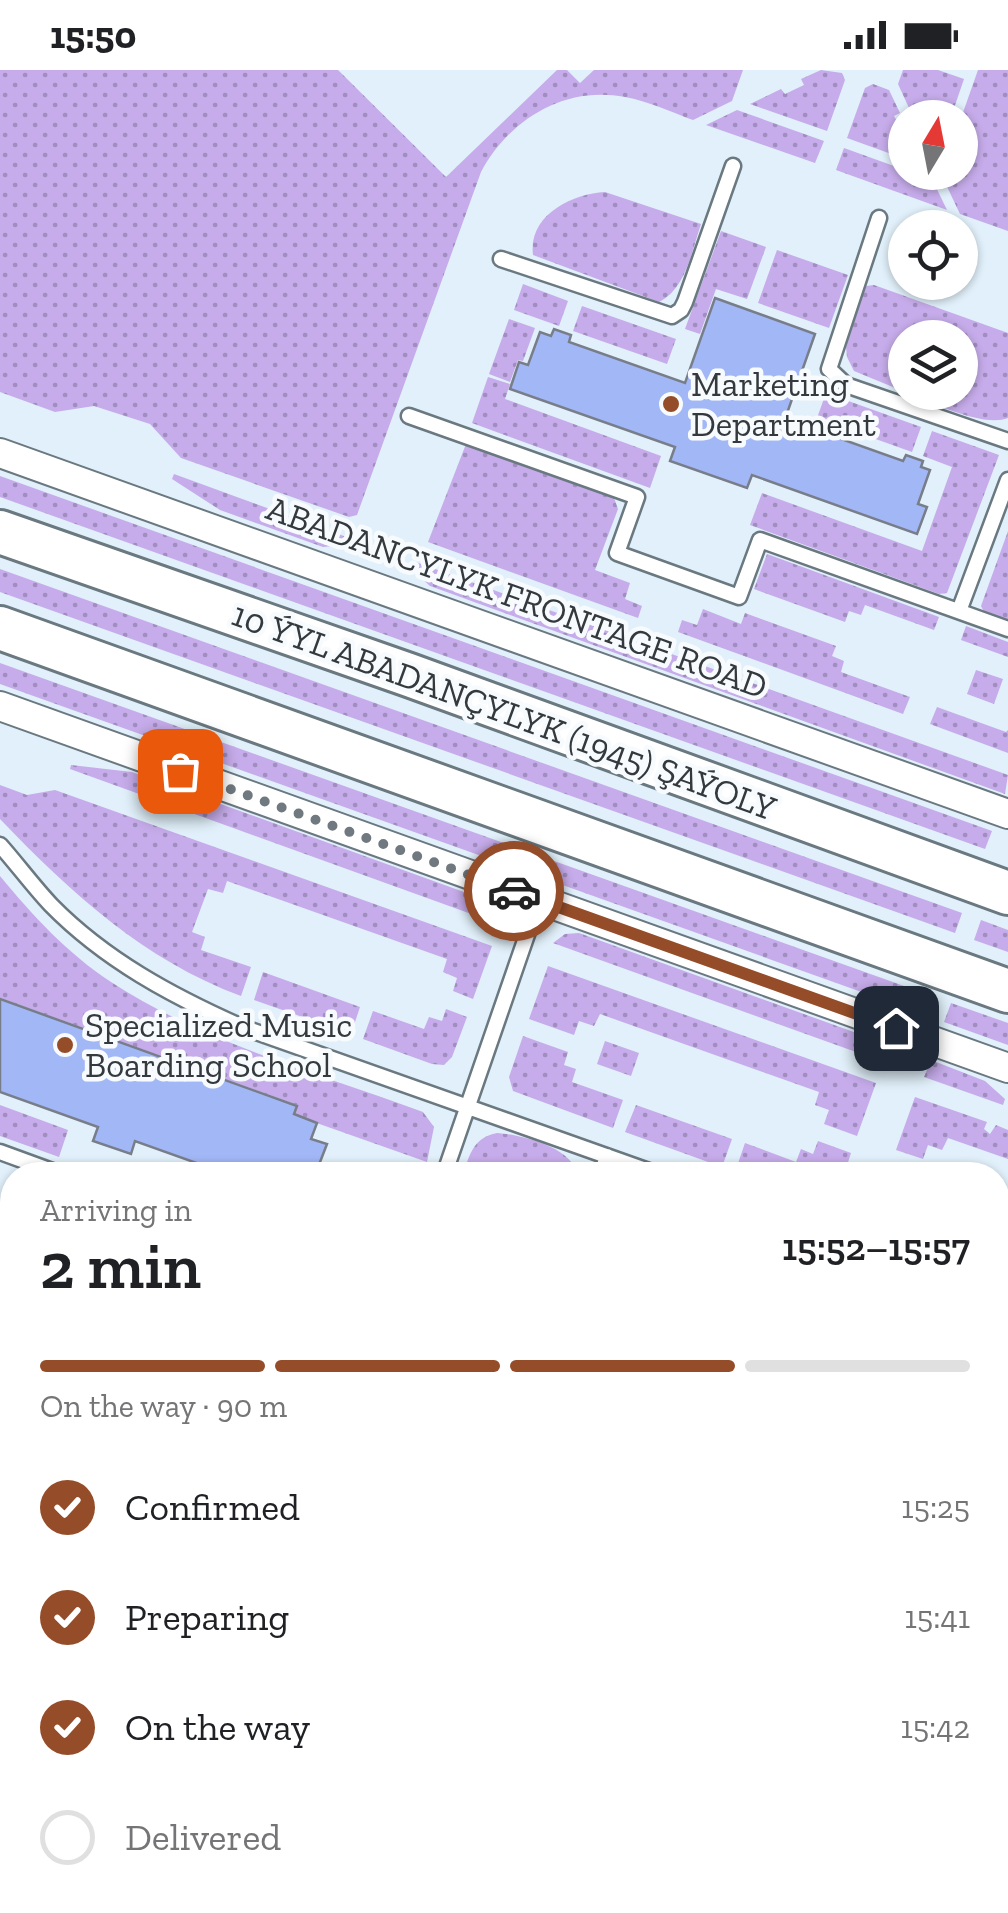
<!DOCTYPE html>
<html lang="en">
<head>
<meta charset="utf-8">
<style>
  body { margin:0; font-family:"Zilla Slab",serif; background:#f2f2f2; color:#202124; height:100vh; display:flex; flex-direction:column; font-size:38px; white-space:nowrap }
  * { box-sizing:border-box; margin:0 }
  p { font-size:32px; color:#757577 }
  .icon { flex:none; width:55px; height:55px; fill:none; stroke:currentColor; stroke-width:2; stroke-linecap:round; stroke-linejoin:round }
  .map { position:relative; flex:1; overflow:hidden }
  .details { position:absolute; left:0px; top:1092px; width:1010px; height:752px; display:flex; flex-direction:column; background:#fff; border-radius:40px 40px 0 0; box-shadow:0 2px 8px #0004 }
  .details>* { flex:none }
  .needle { width:65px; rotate:10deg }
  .controls { position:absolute; left:888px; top:30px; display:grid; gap:20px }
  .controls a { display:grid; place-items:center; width:90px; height:90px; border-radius:50%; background:#fff; box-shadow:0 2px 8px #0004; font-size:50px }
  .pin { position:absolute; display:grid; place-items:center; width:85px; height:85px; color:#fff; margin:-42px; border-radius:20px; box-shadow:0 5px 15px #0006 }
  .courier { position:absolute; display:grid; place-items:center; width:100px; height:100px; margin:-50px; border:8px solid #954d29; border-radius:50%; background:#fff; color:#222; box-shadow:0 2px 12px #0007 }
  .summary em { font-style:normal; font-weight:600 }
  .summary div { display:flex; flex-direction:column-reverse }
  .summary { display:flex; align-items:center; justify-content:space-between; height:170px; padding:0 40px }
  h1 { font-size:65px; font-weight:600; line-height:75px }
  .bar { display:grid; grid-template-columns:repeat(4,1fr); gap:15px 10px; align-content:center; height:120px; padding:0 40px }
  .bar i { height:12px; border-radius:8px; background:#e0e0e0 }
  .bar .on { background:#954d29 }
  .bar p { grid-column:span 4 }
  ol { padding:0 40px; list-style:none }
  li { display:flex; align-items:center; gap:30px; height:110px }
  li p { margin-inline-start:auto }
  li .icon { padding:10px; border-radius:50%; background:#954d29; color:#fff; stroke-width:4 }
  li:last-child { color:#757577 }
  li i { width:55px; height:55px; border:5px solid #e0e0e0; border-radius:50% }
  .status { display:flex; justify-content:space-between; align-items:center; height:70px; padding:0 50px; background:#fff; direction:ltr }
  .status svg { height:28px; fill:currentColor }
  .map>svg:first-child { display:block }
  .green { fill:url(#green-dots) }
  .pitch { fill:#c6acea }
  .building { fill:#a2b7f5; stroke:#787d8a; stroke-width:2.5 }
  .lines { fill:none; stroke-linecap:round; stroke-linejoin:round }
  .lane-casing { stroke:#6a7880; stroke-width:19 }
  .street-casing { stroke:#6a7880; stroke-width:32 }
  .primary-casing { stroke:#6a7880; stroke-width:48 }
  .lane { stroke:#fff; stroke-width:14 }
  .street { stroke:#fff; stroke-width:28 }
  .primary { stroke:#fff; stroke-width:42 }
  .done { stroke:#70797f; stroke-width:10; stroke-dasharray:0 18 }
  .route { stroke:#954d29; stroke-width:12 }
  .poi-dot { fill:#954d29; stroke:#f8fbfd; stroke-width:4 }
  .labels { text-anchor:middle; stroke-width:9; stroke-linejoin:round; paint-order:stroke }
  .poi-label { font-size:35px; fill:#33393d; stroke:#f8fbfd; text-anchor:start }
  .street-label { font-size:35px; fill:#33393d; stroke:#f8fbfd }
</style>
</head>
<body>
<div class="status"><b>15:50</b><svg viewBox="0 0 49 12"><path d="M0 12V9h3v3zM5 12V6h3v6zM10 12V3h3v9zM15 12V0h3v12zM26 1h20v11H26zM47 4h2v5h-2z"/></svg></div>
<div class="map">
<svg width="1008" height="1843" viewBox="0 0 1008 1843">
  <defs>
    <pattern id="green-dots" width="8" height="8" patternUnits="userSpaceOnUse" patternTransform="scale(2.5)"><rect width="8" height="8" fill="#c6acea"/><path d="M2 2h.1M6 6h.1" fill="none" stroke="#a18dbf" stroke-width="1.8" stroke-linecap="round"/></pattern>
  </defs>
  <rect width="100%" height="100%" fill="#e1f0fa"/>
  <path class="green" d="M0 0H338L446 107 557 0H567L580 13 594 0H743L732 31 693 50C671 42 648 31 625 27 564 15 509 50 481 102L357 445 349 447 181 388 150 354 94 336 55 342 0 322Z
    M821 0 842 3 845 10 827 61 750 34 781 19 785 24 804 15 801 9Z
    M903 0H938L964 9 951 47H921L915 36 909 38 898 14Z
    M978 0H1008V161L960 144 941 104 960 102V51Z
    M873 14 889 20 900 43 894 46 905 65V89L847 68 865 18Z
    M737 40 824 71 815 93 706 55Z
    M844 78 905 100V102L932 109 947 140 836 100Z
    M605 122 701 154C692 180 686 219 659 232L533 185C528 145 572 124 605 122Z
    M721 161 766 177 747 229 716 219 700 264 685 259Z
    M777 180 848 205 829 258 758 233Z
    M523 214 568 231 559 256 514 240Z
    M874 215 1008 263V348C983 358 931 332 906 322H960V268H905V322L854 301 847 287 846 277 861 221 866 216Z
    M582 236 676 269 667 294 573 261Z
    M509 249 535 258 523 291 518 290 510 312 489 304Z
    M488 307 510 314 505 329 661 386 650 418 472 353Z
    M826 323 921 357 912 382 817 348Z
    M932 361 999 385 947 523 939 524 750 455 762 423 922 481 952 397 923 386Z
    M466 374 613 425 618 439 595 500 630 513 625 529 642 536 638 548 428 472Z
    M174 404 352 469 343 475 323 477 220 440 172 409Z
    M0 406 992 761 985 779 0 427Z
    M1008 461V550L984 542 981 536Z
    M767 484 939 547 934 560 865 535 861 545 849 541 845 552 754 519Z
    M413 491 1008 705 1005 724 430 516 419 506Z
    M0 499 962 843 955 863 0 522Z
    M703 539 741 554 745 543 836 576 832 586 844 591 841 602 910 627 903 644 678 562 682 550 697 555Z
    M966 556 1008 572V587L961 570Z
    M0 593 932 926 926 945 0 614Z
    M976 600 1003 609 994 634 967 624Z
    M937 637 1006 662 1008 660V683L930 654Z
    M71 695 132 702 486 830 498 839 499 854 70 699Z
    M0 715 27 725 55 720 492 876 473 929 453 921 457 908 443 902 447 889 227 811 223 823 208 819 192 862 205 867 201 880 251 897 241 926C144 890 71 823 0 749Z
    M0 806C33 846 67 883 111 912 205 973 319 1004 423 1042L434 1057 427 1092 294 1045 297 1035 0 928Z
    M981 850 1008 860V882L974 870Z
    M579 863 912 983 906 1000 553 873 565 864Z
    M548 896 876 1013 857 1066 824 1054 829 1040 815 1035 819 1022 600 944 594 956 579 951 574 965 529 949Z
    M263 902 360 937 351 964 254 930Z
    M951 933 1008 953V975L944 952Z
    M446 939 467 947 452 987 444 995 432 994 363 969 373 941 424 959 429 947 442 951Z
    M523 966 568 982 564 995 576 999 572 1012 623 1030 613 1058 513 1021 509 1007Z
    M605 971 639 983 631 1006 597 994Z
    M931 990 985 1011 1005 1029 1003 1035 924 1007Z
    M915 1027 987 1052 984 1059 990 1064 996 1055 1008 1060V1089L948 1068 942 1080 928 1075 923 1089 896 1080Z
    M0 1035 68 1060 59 1087 0 1066Z
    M636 1035 732 1069 722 1097 625 1062Z
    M497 1063C522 1065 572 1077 578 1105H463C469 1085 474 1067 497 1063Z
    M818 1071 851 1083 844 1105H744L735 1102 745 1073 796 1092 801 1079 813 1084Z
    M0 1168 12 1180V1221L0 1235Z
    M998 1245 1008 1248V1366L998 1363Z
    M12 1274V1469L0 1481V1283Z
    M1008 1444V1595L998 1598V1463Z
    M998 1818 1008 1822V1843H924L934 1833 998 1832Z
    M32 1832H266L277 1843H21Z
    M393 1833V1832L546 1833 536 1843H383Z
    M708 1833H788L799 1843H709L703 1838Z"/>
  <path class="pitch" d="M12 1725V1832L31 1833 21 1843H0V1737Z"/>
  <path class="building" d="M715 228 815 264 785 349 903 391 906 385 923 391 921 397 930 400 918 434 927 437 917 464 752 405 747 418 670 391 675 377 510 319 519 292 528 295 540 262 551 266 554 259 571 265 569 272 685 313Z
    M0 929 297 1036 294 1044 317 1053 311 1069 327 1074 315 1105 299 1102 230 1105 135 1071 131 1084 93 1071 98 1057 0 1022Z
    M12 1521V1580L0 1592V1534Z
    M1008 1664V1754L998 1744V1673Z
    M363 1832H390L380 1843H374Z
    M560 1832H697L693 1837 699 1843H550Z"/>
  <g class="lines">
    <g class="lane-casing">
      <path id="lane" d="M879 148 829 299 846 315 1008 371
        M501 189 672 246 681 240 685 232 733 96
        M409 346 637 427 617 483 739 527 760 470 1008 559
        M959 541 1008 410
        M0 775C17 794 33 816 51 835 105 890 172 926 242 957L660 1105
        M0 1082 63 1105
        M444 1105 539 830
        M601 1105 607 1086
        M0 1148 12 1160
        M998 1225 1008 1229
        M0 1260 12 1250
        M998 1435 1008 1429
        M0 1500 12 1487
        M998 1623 1008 1619
        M0 1687 12 1674
        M998 1793 1008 1798
        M298 1832 309 1843
        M823 1832 834 1843
        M893 1843 903 1832"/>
    </g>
    <g class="street-casing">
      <path id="street" d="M0 383 1008 744
        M0 636 1008 998"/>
    </g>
    <g class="primary-casing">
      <path id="primary" d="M0 462 409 605 1008 823
        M0 558 1008 921"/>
    </g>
    <use href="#lane" class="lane"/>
    <use href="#street" class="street"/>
    <use href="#primary" class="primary"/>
  </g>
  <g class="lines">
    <path class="done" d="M180 701 514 821"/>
    <path class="route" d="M514 821 896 958"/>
  </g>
  <g class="poi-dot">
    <circle cx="671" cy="334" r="10"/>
    <circle cx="65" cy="975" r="10"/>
  </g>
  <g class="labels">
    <g class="poi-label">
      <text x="691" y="326">Marketing<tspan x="691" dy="40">Department</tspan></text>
      <text x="85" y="967">Specialized Music<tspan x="85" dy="40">Boarding School</tspan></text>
    </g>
    <g class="street-label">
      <text transform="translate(517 527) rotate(20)" y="12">ABADANCYLYK FRONTAGE ROAD</text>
      <text transform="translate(504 641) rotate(20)" y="12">10 ÝYL ABADANÇYLYK (1945) ŞAÝOLY</text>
    </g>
  </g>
</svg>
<div class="controls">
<a><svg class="needle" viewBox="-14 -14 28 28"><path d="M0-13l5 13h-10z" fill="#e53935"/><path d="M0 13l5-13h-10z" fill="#757577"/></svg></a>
<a><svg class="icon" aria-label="locate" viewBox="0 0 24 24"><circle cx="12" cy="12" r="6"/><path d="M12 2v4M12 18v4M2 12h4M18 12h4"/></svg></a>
<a><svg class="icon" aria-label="layers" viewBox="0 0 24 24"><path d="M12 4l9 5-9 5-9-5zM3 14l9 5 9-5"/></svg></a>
</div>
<div class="pin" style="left:180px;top:701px;background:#ea580c"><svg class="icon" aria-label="bag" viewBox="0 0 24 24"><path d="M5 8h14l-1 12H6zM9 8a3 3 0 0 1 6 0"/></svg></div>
<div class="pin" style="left:896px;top:958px;background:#1f2937"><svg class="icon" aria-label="home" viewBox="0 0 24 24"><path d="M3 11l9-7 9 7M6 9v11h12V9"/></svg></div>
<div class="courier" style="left:514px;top:821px"><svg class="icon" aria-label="car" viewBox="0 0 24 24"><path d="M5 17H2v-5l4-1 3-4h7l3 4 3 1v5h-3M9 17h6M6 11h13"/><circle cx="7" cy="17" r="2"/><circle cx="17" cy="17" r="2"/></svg></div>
<section class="details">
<div class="summary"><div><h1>2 min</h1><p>Arriving in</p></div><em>15:52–15:57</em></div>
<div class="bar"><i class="on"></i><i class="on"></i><i class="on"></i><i></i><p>On the way · 90 m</p></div>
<ol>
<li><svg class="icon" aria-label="check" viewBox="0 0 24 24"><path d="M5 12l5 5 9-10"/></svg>Confirmed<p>15:25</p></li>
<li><svg class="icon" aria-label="check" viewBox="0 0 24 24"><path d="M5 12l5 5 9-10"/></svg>Preparing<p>15:41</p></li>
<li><svg class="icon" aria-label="check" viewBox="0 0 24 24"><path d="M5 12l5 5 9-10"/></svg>On the way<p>15:42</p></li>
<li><i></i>Delivered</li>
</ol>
</section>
</div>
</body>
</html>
